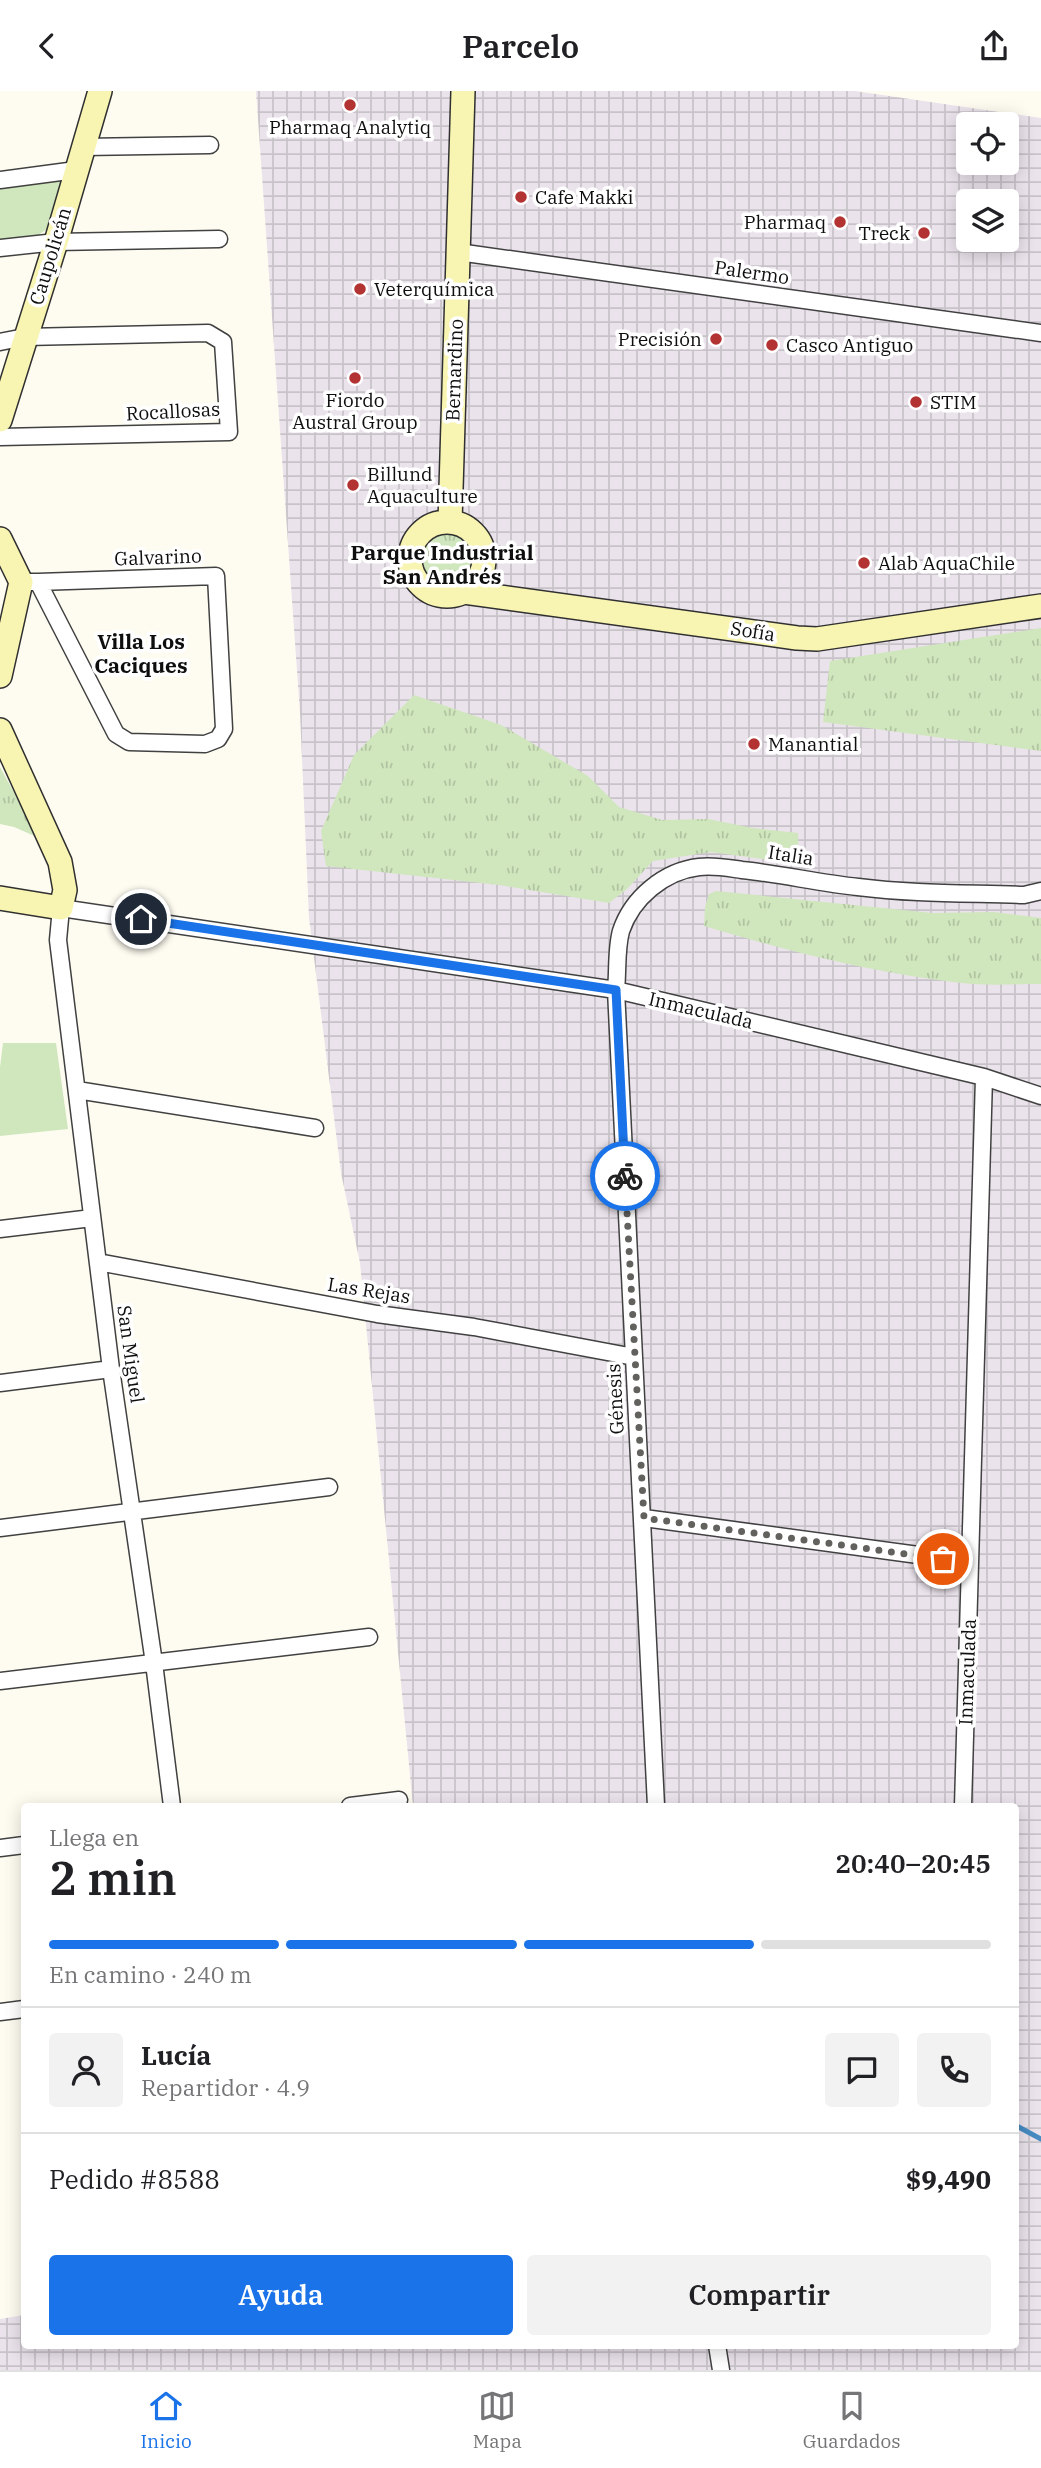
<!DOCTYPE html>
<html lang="es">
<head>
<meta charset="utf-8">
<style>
  body { margin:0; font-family:"IBM Plex Serif",serif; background:#f2f2f2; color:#202124; height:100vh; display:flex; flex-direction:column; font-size:26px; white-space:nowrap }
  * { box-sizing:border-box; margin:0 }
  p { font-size:23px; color:#757577 }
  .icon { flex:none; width:38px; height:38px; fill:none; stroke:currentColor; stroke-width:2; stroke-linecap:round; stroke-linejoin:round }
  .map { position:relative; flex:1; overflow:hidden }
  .details { position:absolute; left:21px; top:1712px; width:998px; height:546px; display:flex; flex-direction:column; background:#fff; border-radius:7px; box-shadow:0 4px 18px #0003 }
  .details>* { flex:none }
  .buttons { position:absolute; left:956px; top:21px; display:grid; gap:14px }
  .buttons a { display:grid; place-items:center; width:63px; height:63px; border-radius:7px; background:#fff; box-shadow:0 4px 18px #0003; font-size:35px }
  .pin { position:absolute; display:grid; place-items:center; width:60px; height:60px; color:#fff; margin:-30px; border:4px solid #fff; border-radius:50%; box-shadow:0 2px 7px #0007 }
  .courier { position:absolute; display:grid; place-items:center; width:70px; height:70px; margin:-35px; border:5px solid #1a73e8; border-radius:50%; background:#fff; color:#222; box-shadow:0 2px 9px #0007 }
  .overview em { font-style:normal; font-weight:600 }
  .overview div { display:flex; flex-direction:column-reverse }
  .overview { display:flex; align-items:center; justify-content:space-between; height:119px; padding:0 28px }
  h1 { font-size:46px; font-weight:600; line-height:52px }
  .bar { display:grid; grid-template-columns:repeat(4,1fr); gap:10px 7px; align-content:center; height:84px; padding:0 28px }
  .bar i { height:9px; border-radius:5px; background:#e0e0e0 }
  .bar .selected { background:#1a73e8 }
  .bar p { grid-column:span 4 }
  .line { display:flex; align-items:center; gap:18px; padding:0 28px; border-top:2px solid #e0e0e0 }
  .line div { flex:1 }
  .round { display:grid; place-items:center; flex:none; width:74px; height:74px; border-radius:7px; background:#f2f2f2 }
  .cta { display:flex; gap:14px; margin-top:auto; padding:14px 28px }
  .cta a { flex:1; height:80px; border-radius:7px; background:#1a73e8; color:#fff; font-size:28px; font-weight:600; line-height:80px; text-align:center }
  .cta a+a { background:#f2f2f2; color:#202124 }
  header { display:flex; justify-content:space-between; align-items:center; height:91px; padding:0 28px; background:#fff; font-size:32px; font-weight:600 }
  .tabs { display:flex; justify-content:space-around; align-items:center; height:98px; border-top:2px solid #e0e0e0; background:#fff; font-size:19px; color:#757577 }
  .tabs a { display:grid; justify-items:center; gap:4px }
  .tabs .selected { color:#1a73e8 }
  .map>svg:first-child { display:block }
  .industrial { fill:url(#industrial-grid); fill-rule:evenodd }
  .grass { fill:url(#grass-tufts) }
  .park { fill:#d0e6bd }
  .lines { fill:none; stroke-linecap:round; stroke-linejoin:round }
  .stream { stroke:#478bc2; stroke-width:5 }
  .street-casing { stroke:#414141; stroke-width:19 }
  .secondary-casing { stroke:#303030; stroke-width:26 }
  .street { stroke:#fff; stroke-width:16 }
  .secondary { stroke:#f8f4b1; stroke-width:23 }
  .done { stroke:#62615d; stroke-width:7; stroke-dasharray:0 12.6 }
  .route { stroke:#1a73e8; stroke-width:9 }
  .poi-dot { fill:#b33232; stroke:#fff; stroke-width:2.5 }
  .labels { text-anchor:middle; stroke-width:7; stroke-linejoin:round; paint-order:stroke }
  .poi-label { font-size:19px; fill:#0e0e0e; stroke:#fff; text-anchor:start }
  .street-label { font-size:19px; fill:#0e0e0e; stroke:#fff }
  .neighbourhood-label { font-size:21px; font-weight:bold; fill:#0e0e0e; stroke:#fff }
</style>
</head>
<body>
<header><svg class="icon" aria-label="back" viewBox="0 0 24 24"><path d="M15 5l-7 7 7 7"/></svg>Parcelo<svg class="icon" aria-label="share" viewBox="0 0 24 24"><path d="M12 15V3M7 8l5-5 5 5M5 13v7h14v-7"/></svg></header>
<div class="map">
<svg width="1041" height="2279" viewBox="0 0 1041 2279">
  <defs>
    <pattern id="industrial-grid" width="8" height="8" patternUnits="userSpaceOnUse" patternTransform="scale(1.75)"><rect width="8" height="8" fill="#ebe3ec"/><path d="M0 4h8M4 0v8" fill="none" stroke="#c8c2c9"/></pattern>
    <pattern id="grass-tufts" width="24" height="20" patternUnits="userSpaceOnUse" patternTransform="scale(1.75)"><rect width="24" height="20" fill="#d0e6bd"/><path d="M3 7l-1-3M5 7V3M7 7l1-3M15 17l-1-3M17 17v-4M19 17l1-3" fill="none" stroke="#b1c4a1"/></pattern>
  </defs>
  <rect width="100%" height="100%" fill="#fefcf1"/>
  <path class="industrial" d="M256 0H855L1041 27V2279H0V2228L24 2224V2254H1015V1715H413L360 1172 341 1082 309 827 300 622ZM968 33H1006V72H968ZM968 110H1006V149H968Z"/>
  <path class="grass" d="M420 468a27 27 0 1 1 54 0a27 27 0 1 1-54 0Z
    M1041 537V660L823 631 830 570Z
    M414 604 501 634 588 685 619 716 662 729 708 728 753 737 798 742 799 773 711 761 653 770 627 798 609 812 499 794 326 775 321 740 354 664Z
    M0 676 39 747 14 736 0 733Z
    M716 800 933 822 994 821 1041 827V893C1015 893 987 895 961 892 874 882 787 860 704 835L705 816 709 803Z"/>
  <path class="park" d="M60 86 61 89 50 136 37 145 0 151V95Z
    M3 952H56L68 1038 0 1045V976Z"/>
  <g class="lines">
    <path class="stream" d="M1015 2034 1041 2048"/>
    <g class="street-casing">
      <path id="street" d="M83 56 210 54
        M0 89 76 79
        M0 157 56 151 219 148
        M458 161 1041 242
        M0 251 25 246 208 242 223 251 229 341 0 346
        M21 491H38L216 485 224 638 218 648 205 653 129 651 116 643 38 491
        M77 999 315 1037
        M0 1138 92 1127
        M98 1171 377 1223 474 1236 634 1266
        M0 1292 111 1278
        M644 1427 970 1471
        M0 1437 329 1396
        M0 1590 369 1546
        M172 1715 154 1572 111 1278 58 849 61 817 616 899 984 986 1041 1005
        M350 1715 399 1709
        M656 1715 616 899C618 880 616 858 621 840 632 807 664 780 699 776 714 774 728 777 742 779 781 783 819 792 858 796 913 803 969 802 1024 804L1041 800
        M963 1715 984 986
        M0 1757 24 1754
        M0 1921 24 1918
        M717 2254 721 2279"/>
    </g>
    <g class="secondary-casing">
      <path id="secondary" d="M0 329 56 151 100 0
        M450 431 463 0
        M410 468a37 37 0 1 1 74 0a37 37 0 1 1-74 0Z
        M0 448 21 491 0 585
        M464 501 797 547 817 548 1041 515
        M0 639 60 771 65 799 61 817 0 807"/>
    </g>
    <use href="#street" class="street"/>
    <use href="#secondary" class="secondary"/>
  </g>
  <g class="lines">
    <path class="done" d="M625 1085 644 1427 943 1468"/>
    <path class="route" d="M141 828 616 899 625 1085"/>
  </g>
  <g class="poi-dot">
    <circle cx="350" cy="14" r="7"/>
    <circle cx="521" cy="106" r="7"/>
    <circle cx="840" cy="131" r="7"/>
    <circle cx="924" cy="142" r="7"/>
    <circle cx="360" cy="198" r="7"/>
    <circle cx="716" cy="248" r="7"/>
    <circle cx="772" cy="254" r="7"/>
    <circle cx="355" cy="287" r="7"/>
    <circle cx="916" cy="311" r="7"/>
    <circle cx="353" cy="394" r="7"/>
    <circle cx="864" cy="472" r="7"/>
    <circle cx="754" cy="653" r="7"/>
  </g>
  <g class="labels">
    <g class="poi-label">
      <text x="350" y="43" text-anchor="middle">Pharmaq Analytiq</text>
      <text x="535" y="113">Cafe Makki</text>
      <text x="826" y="138" text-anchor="end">Pharmaq</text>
      <text x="910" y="149" text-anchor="end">Treck</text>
      <text x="374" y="205">Veterquímica</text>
      <text x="702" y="255" text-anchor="end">Precisión</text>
      <text x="786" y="261">Casco Antiguo</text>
      <text x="355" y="316" text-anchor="middle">Fiordo<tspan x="355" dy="22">Austral Group</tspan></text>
      <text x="930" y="318">STIM</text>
      <text x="367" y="390">Billund<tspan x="367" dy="22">Aquaculture</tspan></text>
      <text x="878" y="479">Alab AquaChile</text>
      <text x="768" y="660">Manantial</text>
    </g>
    <g class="street-label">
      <text transform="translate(50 165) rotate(-73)" y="7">Caupolicán</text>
      <text transform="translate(752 181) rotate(8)" y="7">Palermo</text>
      <text transform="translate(454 279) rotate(-88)" y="7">Bernardino</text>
      <text transform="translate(173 320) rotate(-3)" y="7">Rocallosas</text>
      <text transform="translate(158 466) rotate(-2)" y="7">Galvarino</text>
      <text transform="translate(753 540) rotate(9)" y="7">Sofía</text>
      <text transform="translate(791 764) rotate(9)" y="7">Italia</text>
      <text transform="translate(701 919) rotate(13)" y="7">Inmaculada</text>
      <text transform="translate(369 1199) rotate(9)" y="7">Las Rejas</text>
      <text transform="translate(131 1263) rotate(82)" y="7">San Miguel</text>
      <text transform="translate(615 1308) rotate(-93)" y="7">Génesis</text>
      <text transform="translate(967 1581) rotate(-88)" y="7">Inmaculada</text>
    </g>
    <g class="neighbourhood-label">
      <text x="442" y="469">Parque Industrial<tspan x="442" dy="24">San Andrés</tspan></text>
      <text x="141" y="558">Villa Los<tspan x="141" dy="24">Caciques</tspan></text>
    </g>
  </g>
</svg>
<div class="buttons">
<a><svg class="icon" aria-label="locate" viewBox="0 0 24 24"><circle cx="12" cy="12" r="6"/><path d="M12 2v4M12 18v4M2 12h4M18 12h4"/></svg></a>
<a><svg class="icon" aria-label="layers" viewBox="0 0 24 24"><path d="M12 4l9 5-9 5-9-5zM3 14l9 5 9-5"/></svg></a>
</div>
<div class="pin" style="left:943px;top:1468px;background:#ea580c"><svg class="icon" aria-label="bag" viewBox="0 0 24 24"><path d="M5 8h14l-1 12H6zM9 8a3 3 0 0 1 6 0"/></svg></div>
<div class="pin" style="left:141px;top:828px;background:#1f2937"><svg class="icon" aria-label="home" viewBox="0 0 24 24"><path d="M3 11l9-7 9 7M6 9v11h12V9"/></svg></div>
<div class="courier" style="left:625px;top:1085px"><svg class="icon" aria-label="bike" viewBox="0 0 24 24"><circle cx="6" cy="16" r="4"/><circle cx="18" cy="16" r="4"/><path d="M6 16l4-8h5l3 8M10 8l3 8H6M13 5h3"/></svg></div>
<section class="details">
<div class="overview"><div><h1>2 min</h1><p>Llega en</p></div><em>20:40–20:45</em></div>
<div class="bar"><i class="selected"></i><i class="selected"></i><i class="selected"></i><i></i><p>En camino · 240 m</p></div>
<div class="line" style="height:126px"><a class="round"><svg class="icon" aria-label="person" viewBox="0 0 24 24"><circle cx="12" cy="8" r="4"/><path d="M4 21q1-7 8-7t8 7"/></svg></a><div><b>Lucía</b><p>Repartidor · 4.9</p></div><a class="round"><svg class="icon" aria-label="chat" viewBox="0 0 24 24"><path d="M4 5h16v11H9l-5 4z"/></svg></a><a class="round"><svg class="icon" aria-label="phone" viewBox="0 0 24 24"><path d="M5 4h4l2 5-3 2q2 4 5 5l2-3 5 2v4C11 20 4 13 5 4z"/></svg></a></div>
<div class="line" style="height:91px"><div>Pedido #8588</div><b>$9,490</b></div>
<div class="cta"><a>Ayuda</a><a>Compartir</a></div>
</section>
</div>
<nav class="tabs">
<a class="selected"><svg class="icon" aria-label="home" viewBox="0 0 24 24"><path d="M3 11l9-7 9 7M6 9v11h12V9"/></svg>Inicio</a>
<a><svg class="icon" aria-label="map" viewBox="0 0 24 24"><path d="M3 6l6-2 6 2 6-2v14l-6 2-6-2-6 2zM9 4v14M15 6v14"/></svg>Mapa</a>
<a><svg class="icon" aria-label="saved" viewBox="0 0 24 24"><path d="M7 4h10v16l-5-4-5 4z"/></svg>Guardados</a>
</nav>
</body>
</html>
